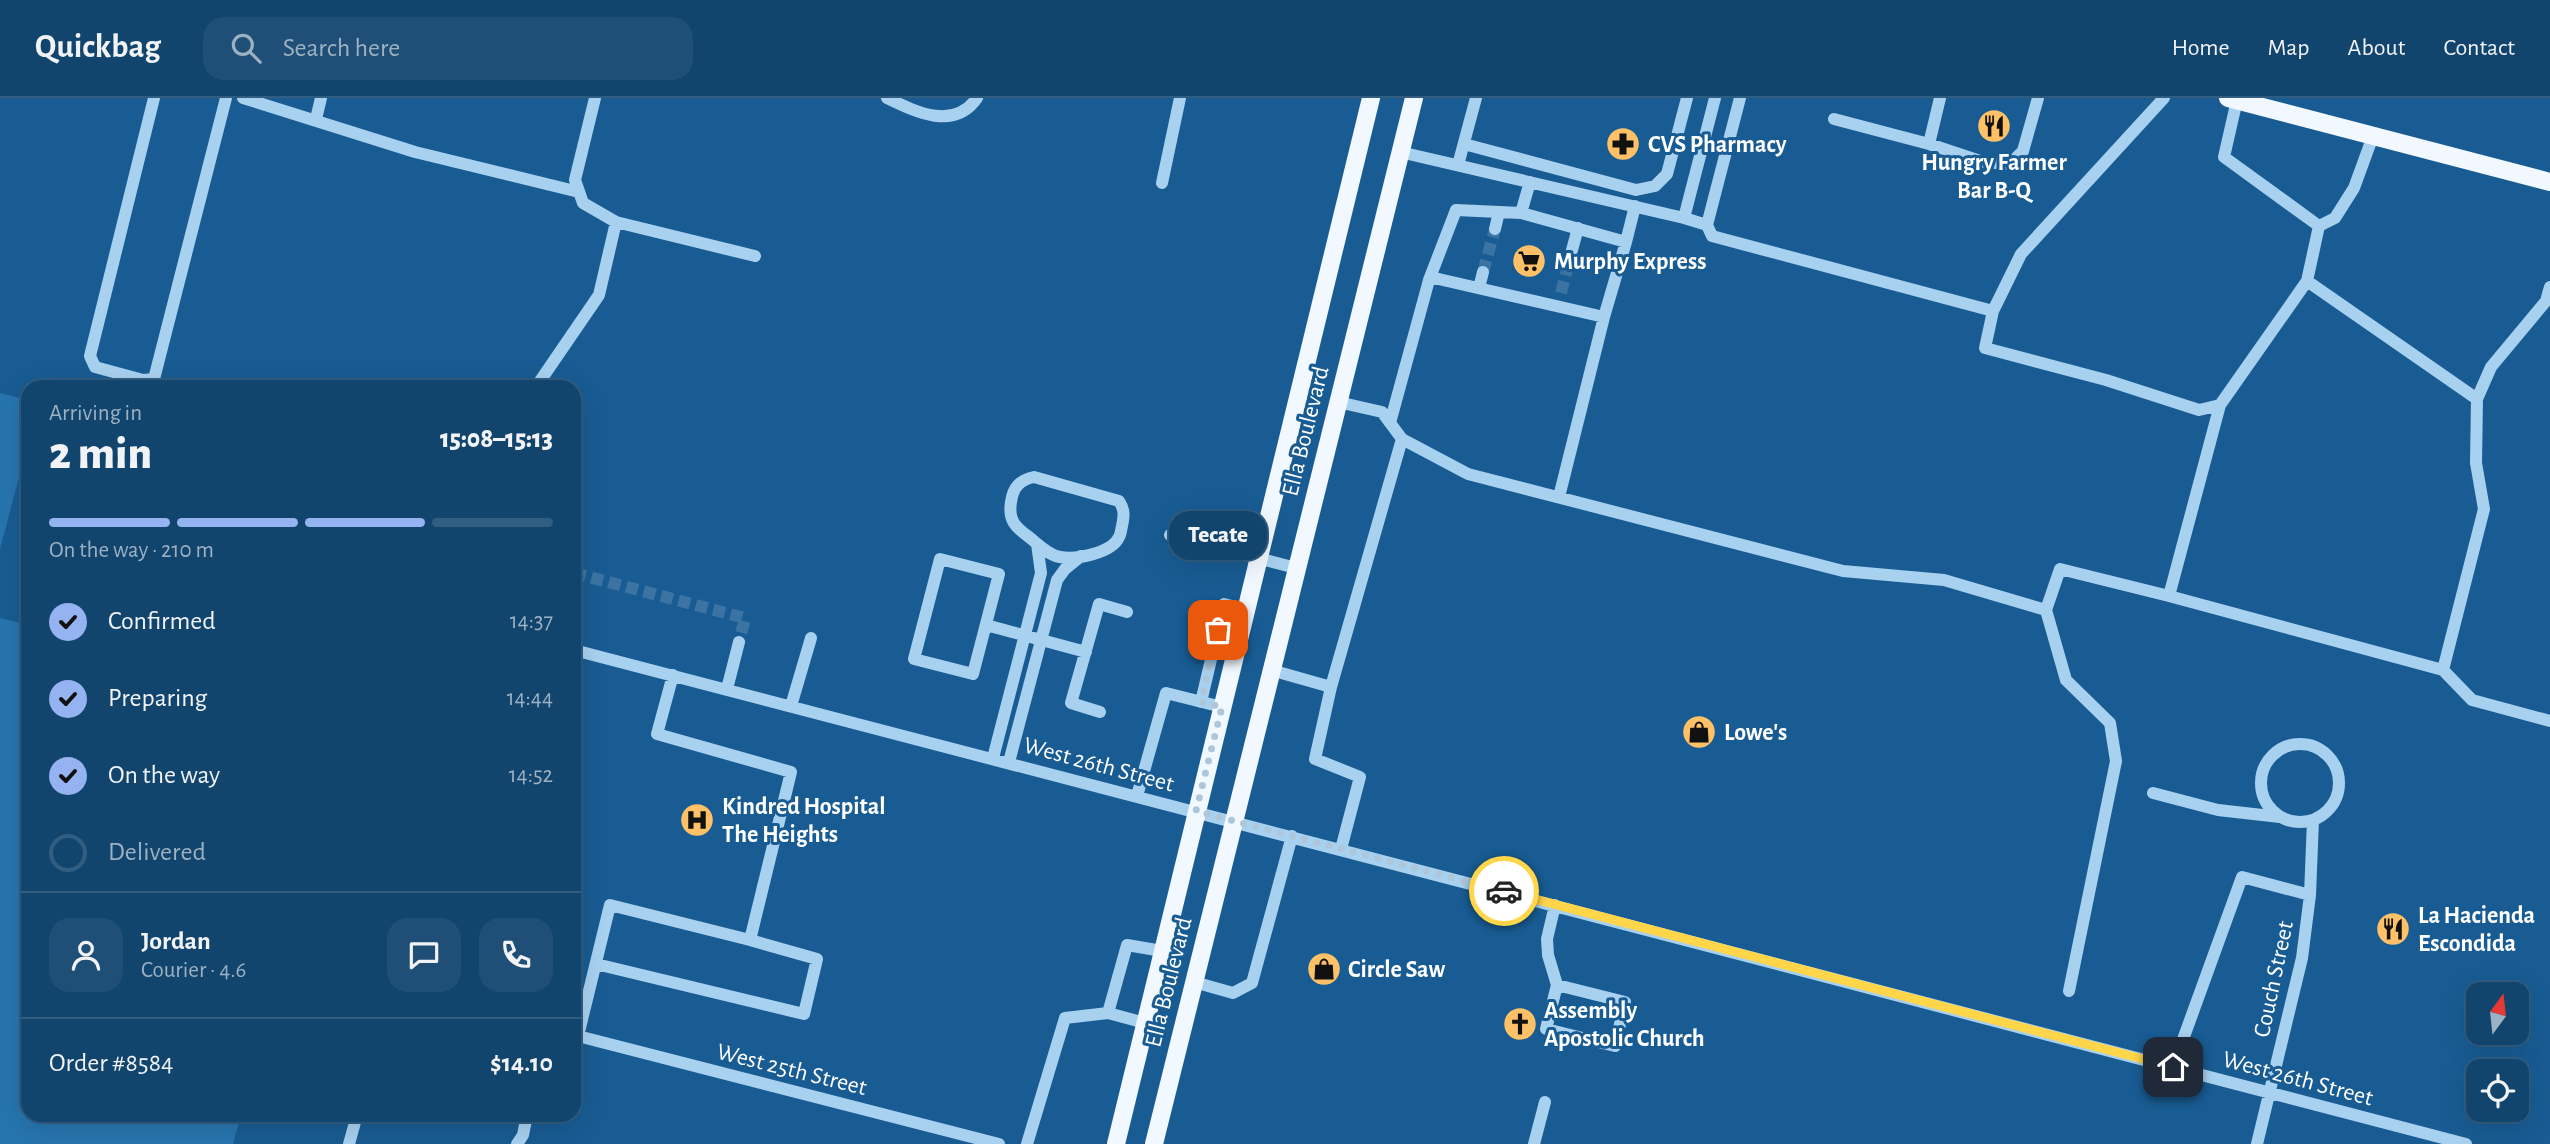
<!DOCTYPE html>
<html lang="en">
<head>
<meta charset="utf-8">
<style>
  body { margin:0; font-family:"Alegreya Sans",sans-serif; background:#1f4f76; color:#f1f3f6; height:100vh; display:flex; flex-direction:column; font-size:26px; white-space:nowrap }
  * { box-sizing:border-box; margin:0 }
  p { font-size:23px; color:#9cb1c2 }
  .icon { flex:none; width:38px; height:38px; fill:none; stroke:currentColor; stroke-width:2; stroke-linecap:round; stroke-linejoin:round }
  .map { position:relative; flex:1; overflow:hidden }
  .panel { position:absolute; left:21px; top:282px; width:560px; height:742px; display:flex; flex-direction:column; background:#12456e; border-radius:21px; box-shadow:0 7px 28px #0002,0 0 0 2px #315d81 }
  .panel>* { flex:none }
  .needle { width:46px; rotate:15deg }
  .controls { position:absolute; left:2466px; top:884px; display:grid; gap:14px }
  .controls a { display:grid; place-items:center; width:63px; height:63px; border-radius:14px; background:#12456e; box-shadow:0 7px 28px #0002,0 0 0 2px #315d81; font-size:35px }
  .pin { position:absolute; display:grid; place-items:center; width:60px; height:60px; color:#fff; margin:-30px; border-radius:14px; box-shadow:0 4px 10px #0006 }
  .courier { position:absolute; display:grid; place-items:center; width:70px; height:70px; margin:-35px; border:5px solid #ffd54a; border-radius:50%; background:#fff; color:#222; box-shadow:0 2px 9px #0007 }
  .bubble { position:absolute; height:49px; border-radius:21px; background:#12456e; box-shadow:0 7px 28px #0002,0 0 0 2px #315d81; font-size:23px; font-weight:800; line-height:49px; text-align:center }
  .overview em { font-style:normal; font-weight:800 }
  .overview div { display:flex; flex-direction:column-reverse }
  .overview { display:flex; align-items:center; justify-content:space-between; height:119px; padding:0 28px }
  h1 { font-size:46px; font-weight:800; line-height:52px }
  .bar { display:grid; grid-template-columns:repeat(4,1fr); gap:10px 7px; align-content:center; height:84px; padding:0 28px }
  .bar i { height:9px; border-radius:5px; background:#315d81 }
  .bar .active { background:#95b2f1 }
  .bar p { grid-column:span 4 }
  .line { display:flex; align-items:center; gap:18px; padding:0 28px; border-top:2px solid #315d81 }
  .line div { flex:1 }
  .round { display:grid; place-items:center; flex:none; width:74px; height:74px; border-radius:21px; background:#1f4f76 }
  ol { padding:0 28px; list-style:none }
  li { display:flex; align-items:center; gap:21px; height:77px }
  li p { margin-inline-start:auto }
  li .icon { padding:7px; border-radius:50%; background:#95b2f1; color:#111; stroke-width:4 }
  li:last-child { color:#9cb1c2 }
  li i { width:38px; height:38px; border:4px solid #315d81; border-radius:50% }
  header { display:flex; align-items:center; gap:42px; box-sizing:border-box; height:98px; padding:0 35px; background:#12456e; border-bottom:2px solid #315d81 }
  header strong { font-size:33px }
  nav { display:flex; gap:38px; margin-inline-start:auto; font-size:24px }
  .search { width:490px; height:63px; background:#1f4f76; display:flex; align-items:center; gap:18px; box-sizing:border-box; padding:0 24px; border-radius:21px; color:#9cb1c2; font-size:26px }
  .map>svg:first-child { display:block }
  .green { fill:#2775af }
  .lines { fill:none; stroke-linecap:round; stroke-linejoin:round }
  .minor-tunnel { stroke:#3b74a3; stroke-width:12; stroke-dasharray:12 6; stroke-linecap:butt }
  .minor { stroke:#a8d1f0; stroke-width:12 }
  .major { stroke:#f1f8ff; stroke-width:18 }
  .done { stroke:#aec6d9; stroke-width:7; stroke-dasharray:0 12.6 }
  .route { stroke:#ffd54a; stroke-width:9 }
  .labels { text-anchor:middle; stroke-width:6; stroke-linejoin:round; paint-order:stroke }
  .poi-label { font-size:24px; font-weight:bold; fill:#fff; stroke:#185c93; text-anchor:start }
  .street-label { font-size:24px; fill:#fff; stroke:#185c93 }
</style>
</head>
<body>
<header>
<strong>Quickbag</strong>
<div class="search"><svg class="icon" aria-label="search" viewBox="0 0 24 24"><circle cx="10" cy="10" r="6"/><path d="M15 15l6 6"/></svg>Search here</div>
<nav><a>Home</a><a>Map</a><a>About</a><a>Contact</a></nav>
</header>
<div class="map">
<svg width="2550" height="1046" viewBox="0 0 2550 1046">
  <rect width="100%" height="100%" fill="#185c93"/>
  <path class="green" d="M0 295 28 302V345L0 451Z
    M0 520 28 527V1017H241L233 1046H0Z"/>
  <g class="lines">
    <path class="minor-tunnel" d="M1483 174 1495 131
      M1561 195 1572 152
      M574 475 745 520 739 544"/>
    <path class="minor" d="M154 0 90 258 95 269 143 282 154 281 226 0
      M243 0 415 54 579 94
      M595 0 575 82 583 105 616 124 755 158
      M887 0C916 14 954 33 977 0
      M1740 0 1707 127 1712 138 1993 213 2021 156 2164 0
      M1940 0 1929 46 1983 64 2010 66 2023 53 2038 0
      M2237 2 2224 59 2319 128
      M316 21 321 0
      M1834 21 1929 46
      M1464 46 1636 92 1655 88 1667 76 1687 0
      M1400 54 1684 120 1707 127
      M1458 67 1476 0
      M1162 85 1180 0
      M1521 115 1626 144 1635 108
      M1684 120 1715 0
      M2319 128 2335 120 2354 90 2373 38
      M1495 131 1499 114
      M1572 152 1578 130
      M1430 179 1604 219 1626 144
      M2307 183 2319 128
      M1479 190 1483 174
      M1993 213 1985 250 2106 282 2199 312 2220 307
      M536 289 599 197 616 124
      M2477 301 2476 365 2484 411 2443 572 2169 498 2220 307 2307 183 2477 301 2491 269 2546 203 2550 189
      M1338 304 1382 314 1402 341 1468 376 1843 473 1944 482 2046 512 2060 471 2169 498
      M1390 325 1429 182 1456 112 1521 115 1530 84
      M1034 379 1119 403C1125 412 1124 418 1122 428 1121 432 1121 436 1119 439 1112 455 1076 462 1060 459 1048 457 1038 446 1029 439 1015 429 1008 422 1011 404 1013 389 1020 382 1034 379Z
      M1559 399 1604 219
      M1170 437 1296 470
      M940 461 999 476 973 576 914 561Z
      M2046 512 2066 582 2110 625 2116 663 2069 893
      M986 527 1086 554
      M574 552 2466 1046
      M1271 572 1331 589 1315 661 1360 679 1341 751
      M2443 572 2472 602 2550 623
      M1331 589 1402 341
      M727 591 739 544
      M1201 604 1224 506 1247 512
      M791 608 811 540
      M1100 614 1071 605 1099 506 1127 514
      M2261 685a39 39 0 1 1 78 0a39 39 0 1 1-78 0Z
      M993 660 1041 475 1037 446
      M1009 664 1057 482 1065 471 1081 458
      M2153 695 2218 712 2280 719
      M1137 698 1166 595 1222 609
      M1555 807 1547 841 1548 857 1557 887 1546 931 1615 948 1625 904 1557 887
      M596 866 804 916 817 861 750 842
      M1194 884 1233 895 1252 885 1292 738
      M1145 925 1108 915 1127 847 1162 853
      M574 937 999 1046
      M578 938 610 807 750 842 791 674 657 636 673 577
      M2173 969 2242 779 2310 797
      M349 1046 357 1017
      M517 1046 523 1037 527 1017
      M1027 1046 1065 920 1108 915
      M1534 1046 1545 1004
      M2257 1046 2302 860 2310 797 2313 722"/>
    <path class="major" d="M2228 0 2550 84
      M1116 1046C1199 697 1288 349 1371 0
      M1154 1046 1414 0"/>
  </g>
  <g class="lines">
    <path class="done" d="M1218 532 1201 604 1222 609 1196 713 1504 793"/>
    <path class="route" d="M1504 793 2173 969"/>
  </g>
  <defs>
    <g id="restaurant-disc" transform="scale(1.75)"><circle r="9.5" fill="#ffc167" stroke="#185c93"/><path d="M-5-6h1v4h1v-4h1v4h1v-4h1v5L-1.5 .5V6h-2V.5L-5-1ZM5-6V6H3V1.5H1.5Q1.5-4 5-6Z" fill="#111"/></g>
    <g id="pharmacy-disc" transform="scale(1.75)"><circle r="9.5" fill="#ffc167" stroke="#185c93"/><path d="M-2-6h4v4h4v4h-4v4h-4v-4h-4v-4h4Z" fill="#111"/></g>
    <g id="supermarket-disc" transform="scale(1.75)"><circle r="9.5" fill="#ffc167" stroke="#185c93"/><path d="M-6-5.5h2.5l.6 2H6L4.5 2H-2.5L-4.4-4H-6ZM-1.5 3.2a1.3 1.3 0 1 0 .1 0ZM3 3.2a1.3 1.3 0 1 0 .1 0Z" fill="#111"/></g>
    <g id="shop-disc" transform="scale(1.75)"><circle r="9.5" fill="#ffc167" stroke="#185c93"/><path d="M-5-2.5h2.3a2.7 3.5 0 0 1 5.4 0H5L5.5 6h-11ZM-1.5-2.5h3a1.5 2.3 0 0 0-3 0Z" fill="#111"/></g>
    <g id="hospital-disc" transform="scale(1.75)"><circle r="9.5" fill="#ffc167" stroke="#185c93"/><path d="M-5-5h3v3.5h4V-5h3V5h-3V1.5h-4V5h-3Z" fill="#111"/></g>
    <g id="church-disc" transform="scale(1.75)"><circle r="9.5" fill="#ffc167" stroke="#185c93"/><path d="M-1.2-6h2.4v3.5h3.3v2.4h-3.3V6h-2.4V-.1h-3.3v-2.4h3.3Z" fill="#111"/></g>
  </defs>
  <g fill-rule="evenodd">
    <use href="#restaurant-disc" x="1994" y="28"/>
    <use href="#pharmacy-disc" x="1623" y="46"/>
    <use href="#supermarket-disc" x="1529" y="163"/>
    <use href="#shop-disc" x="1699" y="634"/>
    <use href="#hospital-disc" x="697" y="722"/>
    <use href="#restaurant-disc" x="2393" y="831"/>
    <use href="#shop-disc" x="1324" y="871"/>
    <use href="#church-disc" x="1520" y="926"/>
  </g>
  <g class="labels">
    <g class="poi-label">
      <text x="1648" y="54">CVS Pharmacy</text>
      <text x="1994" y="72" text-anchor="middle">Hungry Farmer<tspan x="1994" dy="28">Bar B-Q</tspan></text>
      <text x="1554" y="171">Murphy Express</text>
      <text x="1724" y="642">Lowe's</text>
      <text x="722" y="716">Kindred Hospital<tspan x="722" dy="28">The Heights</tspan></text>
      <text x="2418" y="825">La Hacienda<tspan x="2418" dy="28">Escondida</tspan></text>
      <text x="1348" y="879">Circle Saw</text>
      <text x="1544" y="920">Assembly<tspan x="1544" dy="28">Apostolic Church</tspan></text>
    </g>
    <g class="street-label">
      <text transform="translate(1305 333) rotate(-76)" y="8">Ella Boulevard</text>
      <text transform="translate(1099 666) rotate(15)" y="8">West 26th Street</text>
      <text transform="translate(2273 881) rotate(-78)" y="8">Couch Street</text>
      <text transform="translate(1168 884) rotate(-76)" y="8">Ella Boulevard</text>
      <text transform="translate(792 971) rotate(14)" y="8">West 25th Street</text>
      <text transform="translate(2298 980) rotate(15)" y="8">West 26th Street</text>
    </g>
  </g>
</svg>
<div class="controls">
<a><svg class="needle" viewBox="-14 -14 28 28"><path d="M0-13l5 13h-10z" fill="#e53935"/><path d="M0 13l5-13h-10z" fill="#9cb1c2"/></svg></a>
<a><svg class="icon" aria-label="locate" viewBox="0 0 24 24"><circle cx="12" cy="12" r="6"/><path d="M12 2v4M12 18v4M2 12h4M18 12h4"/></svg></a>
</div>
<div class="pin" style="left:1218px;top:532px;background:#ea580c"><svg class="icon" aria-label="bag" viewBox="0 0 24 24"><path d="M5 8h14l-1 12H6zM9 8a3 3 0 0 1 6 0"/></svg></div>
<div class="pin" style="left:2173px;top:969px;background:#1f2937"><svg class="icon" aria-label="home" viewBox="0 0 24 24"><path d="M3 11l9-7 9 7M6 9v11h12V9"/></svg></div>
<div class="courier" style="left:1504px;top:793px"><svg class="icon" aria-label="car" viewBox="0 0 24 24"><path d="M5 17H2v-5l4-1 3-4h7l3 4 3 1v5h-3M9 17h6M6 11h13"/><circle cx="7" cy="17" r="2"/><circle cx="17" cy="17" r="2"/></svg></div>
<div class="bubble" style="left:1169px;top:413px;width:98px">Tecate</div>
<section class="panel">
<div class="overview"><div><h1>2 min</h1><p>Arriving in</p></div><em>15:08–15:13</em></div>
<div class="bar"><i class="active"></i><i class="active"></i><i class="active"></i><i></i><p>On the way · 210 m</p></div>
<ol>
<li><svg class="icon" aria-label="check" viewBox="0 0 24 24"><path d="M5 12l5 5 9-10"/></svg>Confirmed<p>14:37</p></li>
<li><svg class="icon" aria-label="check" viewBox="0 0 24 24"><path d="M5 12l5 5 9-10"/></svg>Preparing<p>14:44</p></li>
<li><svg class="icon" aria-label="check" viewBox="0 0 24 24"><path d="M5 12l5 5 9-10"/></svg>On the way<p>14:52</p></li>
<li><i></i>Delivered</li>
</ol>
<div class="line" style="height:126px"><a class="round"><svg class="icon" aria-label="person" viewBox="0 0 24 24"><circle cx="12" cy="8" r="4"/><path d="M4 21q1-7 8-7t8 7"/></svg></a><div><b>Jordan</b><p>Courier · 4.6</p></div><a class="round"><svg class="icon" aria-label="chat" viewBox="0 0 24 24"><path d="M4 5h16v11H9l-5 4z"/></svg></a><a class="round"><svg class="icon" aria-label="phone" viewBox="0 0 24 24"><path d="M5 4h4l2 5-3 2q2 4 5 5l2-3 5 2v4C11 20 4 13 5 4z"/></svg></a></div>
<div class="line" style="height:91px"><div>Order #8584</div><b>$14.10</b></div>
</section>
</div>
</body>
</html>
